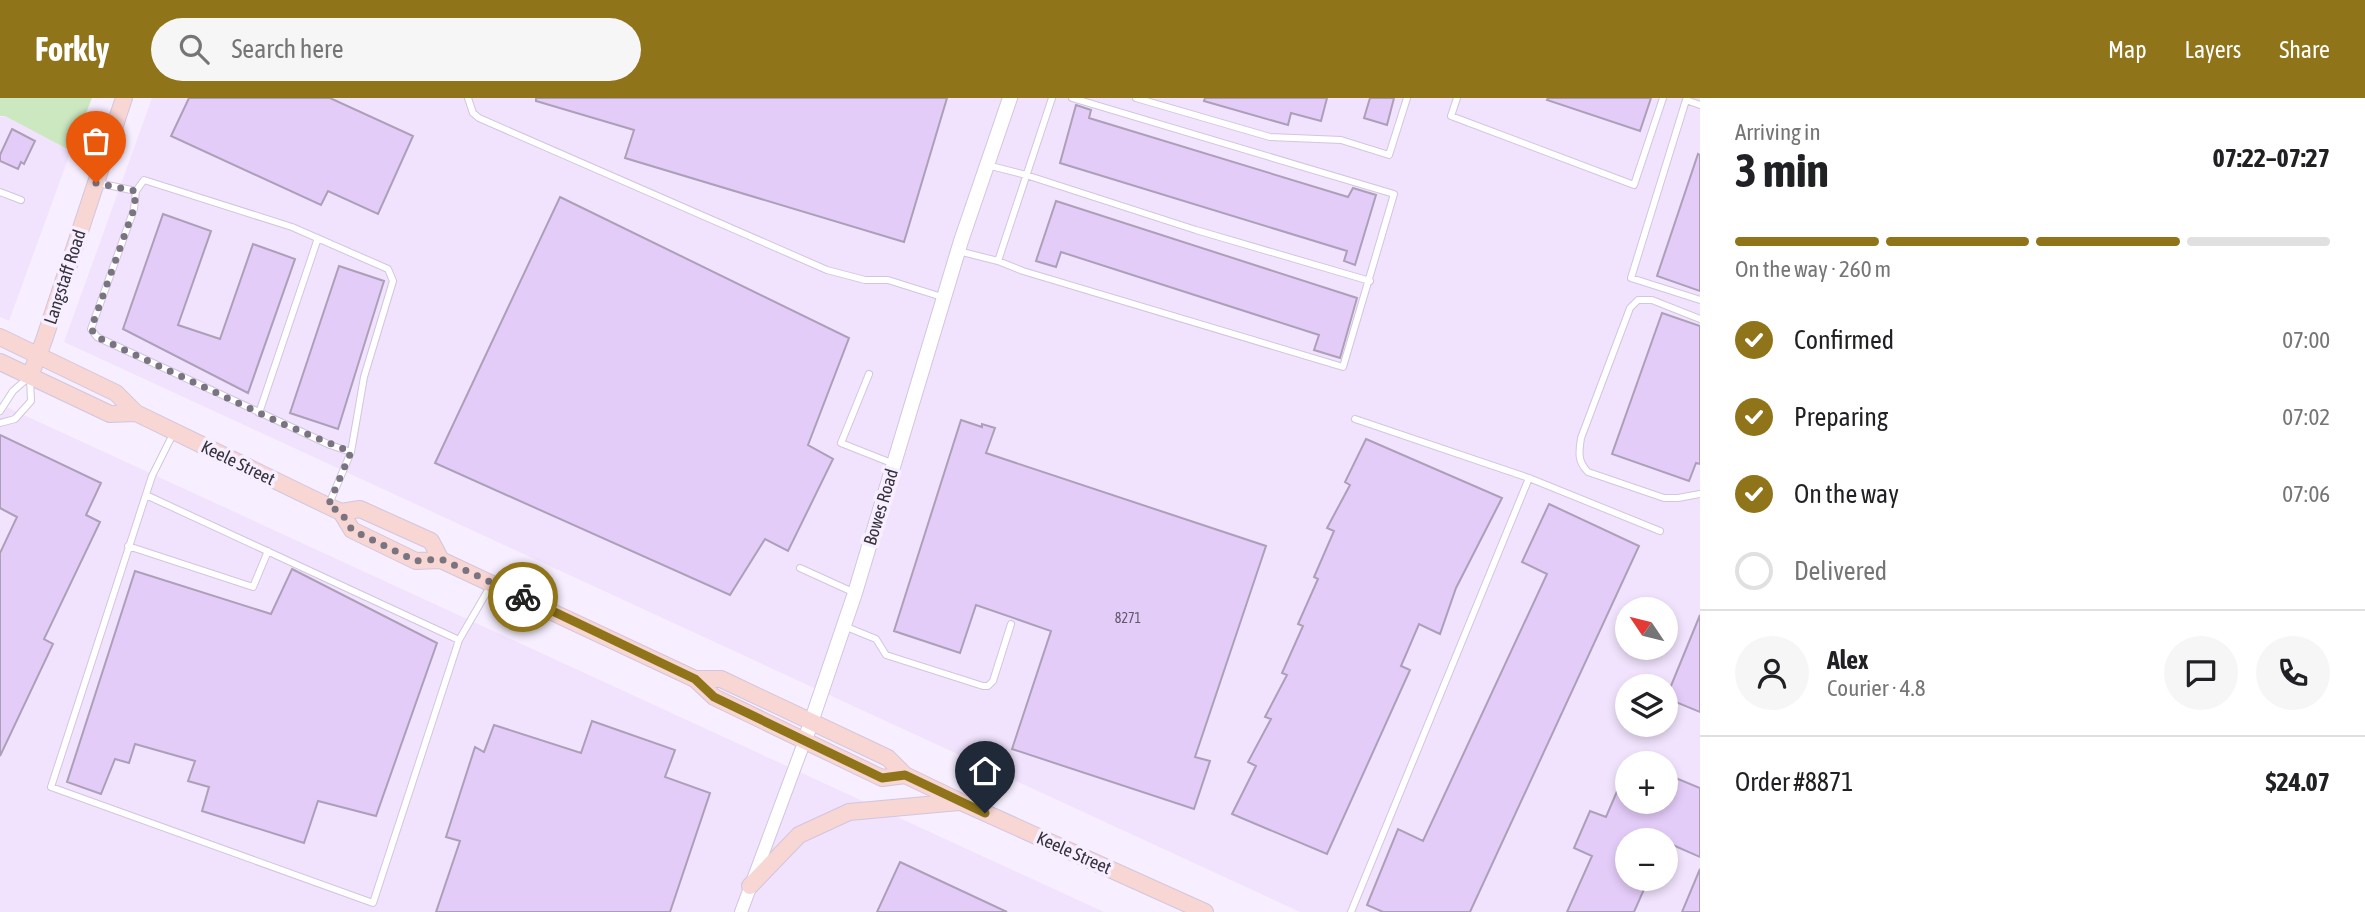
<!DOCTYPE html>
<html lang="en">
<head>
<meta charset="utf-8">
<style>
  body { margin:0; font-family:"Asap Condensed",sans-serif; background:#f6f6f6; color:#202124; height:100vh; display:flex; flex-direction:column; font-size:26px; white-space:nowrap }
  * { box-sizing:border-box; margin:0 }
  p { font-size:23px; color:#757577 }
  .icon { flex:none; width:38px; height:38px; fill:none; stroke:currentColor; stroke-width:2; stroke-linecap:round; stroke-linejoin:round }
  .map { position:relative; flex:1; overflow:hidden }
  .sheet { display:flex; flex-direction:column; background:#fff; width:665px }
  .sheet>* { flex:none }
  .needle { width:46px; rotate:305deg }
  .buttons { position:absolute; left:1615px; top:499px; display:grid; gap:14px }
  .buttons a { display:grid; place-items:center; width:63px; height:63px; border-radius:50%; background:#fff; box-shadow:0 4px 10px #0003; font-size:35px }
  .pin { position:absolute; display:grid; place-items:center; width:60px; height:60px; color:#fff; margin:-72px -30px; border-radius:50% 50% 50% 0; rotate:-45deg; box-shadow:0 0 7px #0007 }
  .pin .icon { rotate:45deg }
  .courier { position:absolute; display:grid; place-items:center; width:70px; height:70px; margin:-35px; border:5px solid #8f7419; border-radius:50%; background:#fff; color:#222; box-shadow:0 2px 9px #0007 }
  .overview em { font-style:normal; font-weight:700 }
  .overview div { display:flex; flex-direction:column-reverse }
  .overview { display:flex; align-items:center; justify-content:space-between; height:119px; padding:0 35px }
  h1 { font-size:46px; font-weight:700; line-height:52px }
  .bar { display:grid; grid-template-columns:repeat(4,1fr); gap:10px 7px; align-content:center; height:84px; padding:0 35px }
  .bar i { height:9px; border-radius:5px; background:#e0e0e0 }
  .bar .selected { background:#8f7419 }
  .bar p { grid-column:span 4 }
  .line { display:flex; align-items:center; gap:18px; padding:0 35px; border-top:2px solid #e0e0e0 }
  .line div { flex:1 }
  .round { display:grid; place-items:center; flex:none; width:74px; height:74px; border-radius:37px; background:#f6f6f6 }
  ol { padding:0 35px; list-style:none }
  li { display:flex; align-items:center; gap:21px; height:77px }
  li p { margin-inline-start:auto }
  li .icon { padding:7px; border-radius:50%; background:#8f7419; color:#fff; stroke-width:4 }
  li:last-child { color:#757577 }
  li i { width:38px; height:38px; border:4px solid #e0e0e0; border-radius:50% }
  header { display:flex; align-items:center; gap:42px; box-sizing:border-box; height:98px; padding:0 35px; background:#8f7419; color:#fff }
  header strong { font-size:33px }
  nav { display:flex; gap:38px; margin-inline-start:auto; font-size:24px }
  .search { width:490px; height:63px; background:#f6f6f6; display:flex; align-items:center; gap:18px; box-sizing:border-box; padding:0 24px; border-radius:38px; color:#757577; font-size:26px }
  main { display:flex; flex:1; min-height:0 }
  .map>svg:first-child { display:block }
  .built { fill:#f1e3fd; fill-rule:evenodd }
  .green { fill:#cce8c1 }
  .building { fill:#e4ccf9; stroke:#ac9fb7; stroke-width:2 }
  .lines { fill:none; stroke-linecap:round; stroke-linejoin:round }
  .service-casing { stroke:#d2c5de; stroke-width:8 }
  .minor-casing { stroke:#d2c5de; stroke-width:14 }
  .tertiary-casing { stroke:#d2c5de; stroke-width:16 }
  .secondary-casing { stroke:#d2c5de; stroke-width:18 }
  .service { stroke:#fff; stroke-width:6 }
  .minor { stroke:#fff; stroke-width:12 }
  .tertiary { stroke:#fff; stroke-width:14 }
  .secondary { stroke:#f7d6d4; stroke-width:16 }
  .done { stroke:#7a7480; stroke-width:7; stroke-dasharray:0 12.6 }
  .route { stroke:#8f7419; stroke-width:9 }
  .labels { text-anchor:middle; stroke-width:7; stroke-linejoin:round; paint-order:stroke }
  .number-label { font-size:14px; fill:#62586b }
  .street-label { font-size:18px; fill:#37323c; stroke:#f7efff }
</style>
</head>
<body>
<header>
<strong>Forkly</strong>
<div class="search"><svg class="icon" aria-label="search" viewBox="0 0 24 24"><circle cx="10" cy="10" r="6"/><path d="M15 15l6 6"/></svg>Search here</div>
<nav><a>Map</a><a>Layers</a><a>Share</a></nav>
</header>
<main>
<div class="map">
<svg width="1700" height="814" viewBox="0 0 1700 814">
  <rect width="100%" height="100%" fill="#f7efff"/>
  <path class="built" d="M152 0H1700V814H1300L64 244ZM1628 511H1666V550H1628ZM1628 588H1666V626H1628ZM1628 665H1666V704H1628ZM1628 742H1666V780H1628Z
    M5 18 71 53 9 223 0 219V19Z
    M0 306 1104 814H0Z"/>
  <path class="green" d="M0 0H92L71 53 5 18H0Z"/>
  <path class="building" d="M189 0H330L413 38 378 116 328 93 321 107 171 38Z
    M536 0H947L904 144 625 60 634 32 536 3Z
    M1205 0H1327L1321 23 1291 15 1288 27 1204 3Z
    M1370 0H1394L1387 27 1364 20Z
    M1548 0H1651L1640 33 1547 2Z
    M1076 7 1091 12 1089 20 1348 99 1353 90 1376 97 1355 167 1344 163 1347 153 1060 65Z
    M12 31 35 43 24 66 21 64 18 71 0 63V57Z
    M1698 56 1700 57V193L1657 178Z
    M560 99 849 240 808 347 833 361 788 453 765 441 730 497 435 365Z
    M1056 103 1357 200 1340 260 1314 252 1319 237 1061 154 1056 169 1036 163Z
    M163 116 211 133 178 227 220 241 253 146 295 161 248 295 123 231Z
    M339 168 384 183 338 331 290 315Z
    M1662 215 1700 228V366L1696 365 1689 383 1612 356Z
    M961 322 982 329V326L995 330 986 355 1266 448 1195 659 1210 663 1194 711 1012 651 1051 533 976 507 960 555 894 533Z
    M0 337 101 385 86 417 100 424 44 541 53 546 0 658V455L17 419 0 410Z
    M1366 341 1502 400 1456 490 1440 536 1419 526 1401 568 1410 572 1327 756 1232 716 1256 668 1248 664 1271 621 1265 619 1287 577 1282 575 1303 528 1298 526 1318 481 1314 479 1334 433 1327 430 1350 387 1345 384Z
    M1549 406 1639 448 1470 814H1383L1367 807 1398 731 1423 743 1547 476 1522 464Z
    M292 471 437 545 376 718 318 703 304 745 202 713 209 689 188 683 195 663 135 646 129 665 115 661 101 696 67 684 135 473 271 516Z
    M1700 517V614L1666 600Z
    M592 623 675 652 665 679 710 695 670 814H436L460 743 446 739 475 649 484 654 494 627 581 655Z
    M1628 668V704H1666V676L1700 690V759L1666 744V742H1628V780H1649L1634 814H1567L1592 758 1574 750 1590 713 1606 719Z
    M900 764 1007 814H877Z
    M1700 771V814H1682Z"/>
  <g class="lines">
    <g class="service-casing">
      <path id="service" d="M468 0 473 15 479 20 827 172 865 182H888L942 199
        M1136 0 1270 39 1341 42 1389 57 1407 0
        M1457 0 1451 18 1634 87 1663 0
        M1700 7 1686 2 1631 180 1700 202
        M987 67 1026 77 1196 132 1370 183
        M98 85 136 93 134 111 91 231 97 239 330 347 351 354 329 406
        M136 93 144 82 292 129 388 171 393 183 364 279 351 354
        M0 94 21 102
        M958 153 998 163 1023 173 1343 269 1394 96 1072 0
        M998 163 1052 0
        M1700 221 1652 202H1638L1630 210 1581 340C1579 354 1577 363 1588 374L1664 400H1678L1700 396
        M869 276 841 345 894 366
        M0 313 13 293 29 279
        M259 315 318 140
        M0 325 15 321 31 303 30 280
        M174 334 152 378 51 689 373 805 459 542 491 487
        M1529 380 1660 433
        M146 397 459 542
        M128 448 253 489 268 453
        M800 470 855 495
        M844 528 876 541 886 557 983 588H988L993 583 1011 526
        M1351 814 1529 380 1355 321"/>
    </g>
    <g class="minor-casing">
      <path id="minor" d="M741 814 805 642"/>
    </g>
    <g class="tertiary-casing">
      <path id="tertiary" d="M805 642 855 495 961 143 1010 0"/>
    </g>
    <g class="secondary-casing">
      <path id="secondary" d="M0 239 116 295 136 315 328 408 341 414 360 411 431 443 441 462
        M0 264 110 316 136 315
        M30 278 44 242 124 0
        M341 414 352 432 416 463 441 462 695 581 714 599 882 680 905 677
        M695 581H721L888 660 905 677 961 704 1205 814
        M750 788 799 737 849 714 959 704"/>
    </g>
    <use href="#service" class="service"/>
    <use href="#minor" class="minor"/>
    <use href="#tertiary" class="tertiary"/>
    <use href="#secondary" class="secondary"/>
  </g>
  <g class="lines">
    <path class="done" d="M96 85 136 93 134 111 91 231 97 239 283 326 351 354 328 408 341 414 352 432 416 463 441 461 523 499"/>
    <path class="route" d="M523 499 695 581 714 599 882 680 905 677 985 715"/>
  </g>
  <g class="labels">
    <g class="number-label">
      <text x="1128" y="525">8271</text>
    </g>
    <g class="street-label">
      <text transform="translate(65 179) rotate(-72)" y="6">Langstaff Road</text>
      <text transform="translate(238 365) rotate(26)" y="6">Keele Street</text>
      <text transform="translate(881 409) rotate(-73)" y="6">Bowes Road</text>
      <text transform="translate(1074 755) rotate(24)" y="6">Keele Street</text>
    </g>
  </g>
</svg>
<div class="buttons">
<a><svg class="needle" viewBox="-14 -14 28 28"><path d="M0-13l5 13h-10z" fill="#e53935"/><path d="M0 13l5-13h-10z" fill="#757577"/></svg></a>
<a><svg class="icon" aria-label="layers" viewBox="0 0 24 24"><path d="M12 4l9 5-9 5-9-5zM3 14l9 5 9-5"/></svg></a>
<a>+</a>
<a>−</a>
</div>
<div class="pin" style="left:96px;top:85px;background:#ea580c"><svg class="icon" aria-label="bag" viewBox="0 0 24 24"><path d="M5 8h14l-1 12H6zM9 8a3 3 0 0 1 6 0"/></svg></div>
<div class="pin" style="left:985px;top:715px;background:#1f2937"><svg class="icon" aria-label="home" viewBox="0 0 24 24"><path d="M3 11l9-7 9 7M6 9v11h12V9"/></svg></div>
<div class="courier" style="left:523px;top:499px"><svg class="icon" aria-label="bike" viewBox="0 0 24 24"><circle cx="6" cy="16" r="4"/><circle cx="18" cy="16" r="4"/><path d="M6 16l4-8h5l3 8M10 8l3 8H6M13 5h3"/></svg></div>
</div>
<section class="sheet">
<div class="overview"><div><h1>3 min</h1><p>Arriving in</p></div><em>07:22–07:27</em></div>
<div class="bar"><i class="selected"></i><i class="selected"></i><i class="selected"></i><i></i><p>On the way · 260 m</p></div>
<ol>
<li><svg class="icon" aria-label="check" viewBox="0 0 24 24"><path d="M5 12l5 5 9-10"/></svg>Confirmed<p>07:00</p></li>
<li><svg class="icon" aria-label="check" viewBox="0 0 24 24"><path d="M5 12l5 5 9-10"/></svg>Preparing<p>07:02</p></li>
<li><svg class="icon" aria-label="check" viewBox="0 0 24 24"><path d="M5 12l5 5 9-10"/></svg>On the way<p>07:06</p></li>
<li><i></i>Delivered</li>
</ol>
<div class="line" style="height:126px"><a class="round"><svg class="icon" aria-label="person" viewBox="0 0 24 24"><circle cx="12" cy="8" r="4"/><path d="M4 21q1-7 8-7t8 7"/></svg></a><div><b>Alex</b><p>Courier · 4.8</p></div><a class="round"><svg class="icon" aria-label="chat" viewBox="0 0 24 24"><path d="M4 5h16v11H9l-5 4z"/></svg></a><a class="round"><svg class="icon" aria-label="phone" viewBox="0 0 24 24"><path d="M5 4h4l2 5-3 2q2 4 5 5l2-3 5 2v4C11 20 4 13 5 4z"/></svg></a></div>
<div class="line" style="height:91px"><div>Order #8871</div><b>$24.07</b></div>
</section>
</main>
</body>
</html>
